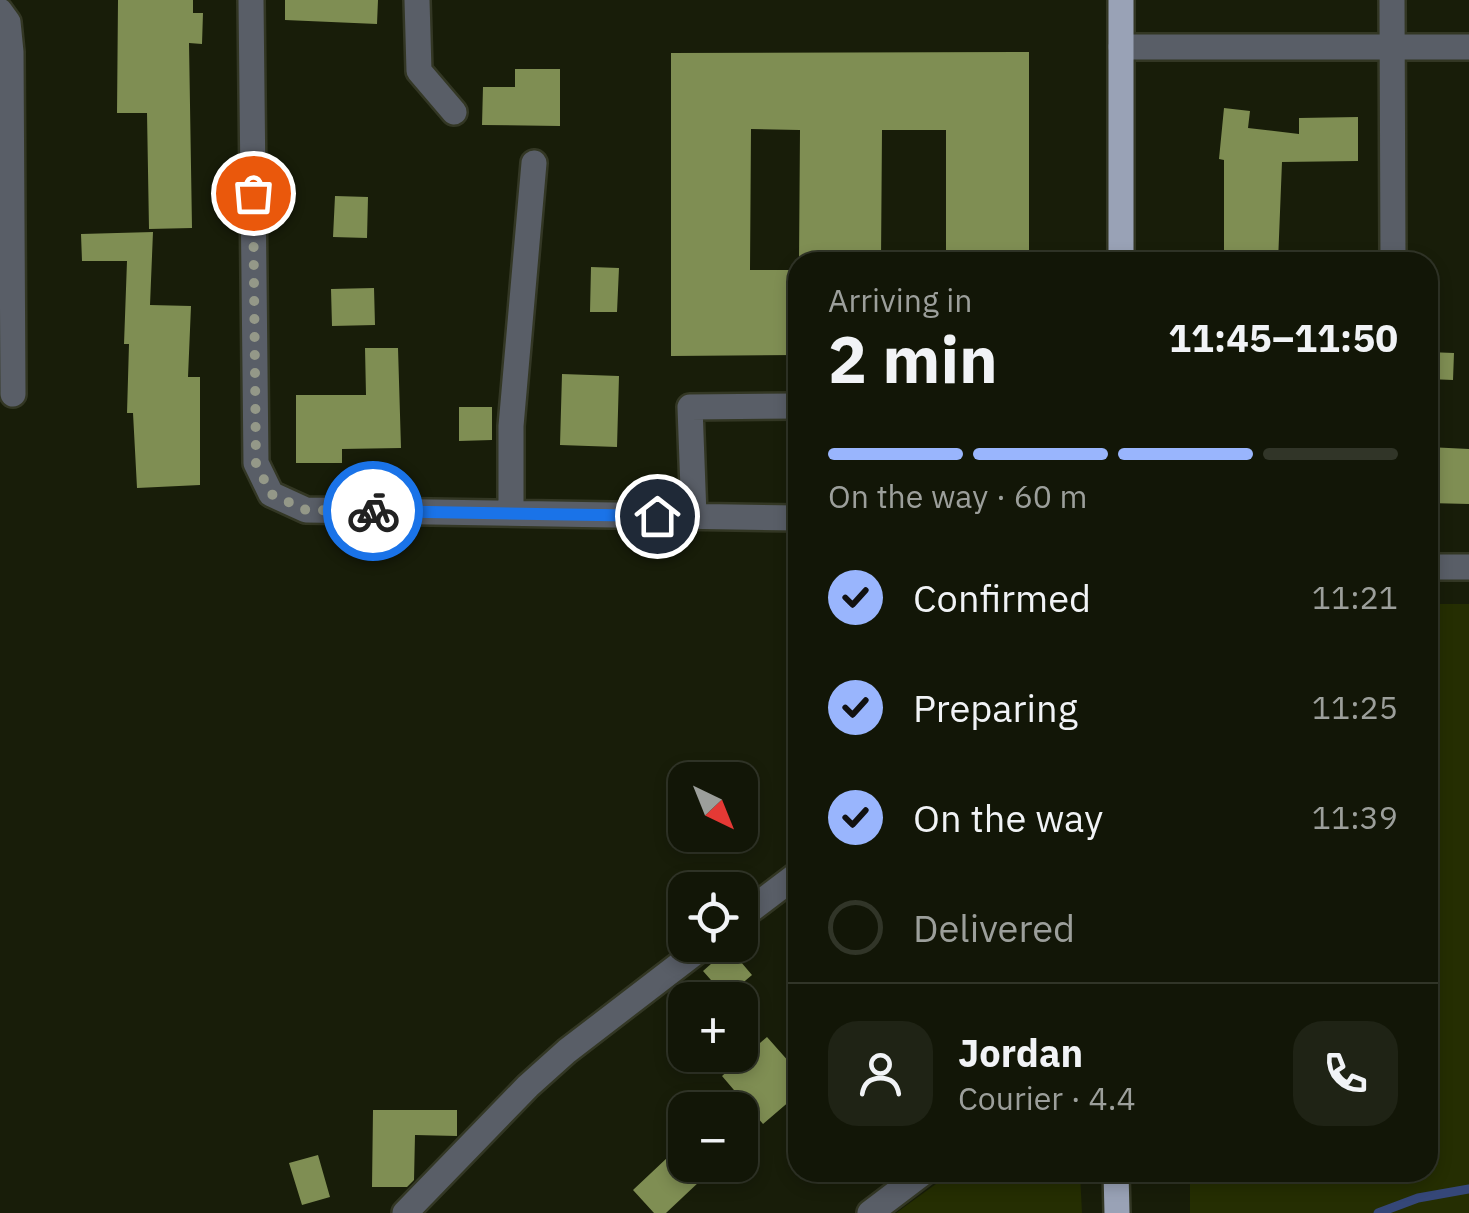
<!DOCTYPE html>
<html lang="en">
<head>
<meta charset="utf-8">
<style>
  body { margin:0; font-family:"IBM Plex Sans",sans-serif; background:#1f2315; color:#f1f3f6; height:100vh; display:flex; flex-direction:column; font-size:38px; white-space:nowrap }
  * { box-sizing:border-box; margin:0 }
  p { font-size:32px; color:#9c9f9b }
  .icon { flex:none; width:55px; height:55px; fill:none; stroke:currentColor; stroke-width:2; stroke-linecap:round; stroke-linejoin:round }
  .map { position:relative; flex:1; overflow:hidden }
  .panel { position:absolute; left:788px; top:252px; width:650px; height:930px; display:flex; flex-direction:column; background:#121607; border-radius:30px; box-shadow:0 5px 15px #0003,0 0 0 2px #313528 }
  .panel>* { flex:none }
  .needle { width:65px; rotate:137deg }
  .controls { position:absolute; left:668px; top:762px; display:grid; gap:20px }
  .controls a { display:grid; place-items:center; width:90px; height:90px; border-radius:20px; background:#121607; box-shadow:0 5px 15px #0003,0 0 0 2px #313528; font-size:50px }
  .pin { position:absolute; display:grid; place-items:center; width:85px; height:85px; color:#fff; margin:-42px; border:5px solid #fff; border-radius:50%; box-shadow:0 2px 10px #0007 }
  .courier { position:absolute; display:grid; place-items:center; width:100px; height:100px; margin:-50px; border:8px solid #1a73e8; border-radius:50%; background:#fff; color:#222; box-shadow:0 2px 12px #0007 }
  .overview em { font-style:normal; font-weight:700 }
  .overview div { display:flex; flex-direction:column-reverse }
  .overview { display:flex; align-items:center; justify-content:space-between; height:170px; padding:0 40px }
  h1 { font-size:65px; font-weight:700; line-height:75px }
  .bar { display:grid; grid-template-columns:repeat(4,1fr); gap:15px 10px; align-content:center; height:120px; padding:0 40px }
  .bar i { height:12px; border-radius:8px; background:#313528 }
  .bar .current { background:#99b5fd }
  .bar p { grid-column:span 4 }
  .line { display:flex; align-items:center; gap:25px; padding:0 40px; border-top:2px solid #313528 }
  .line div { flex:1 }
  .round { display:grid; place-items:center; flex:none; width:105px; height:105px; border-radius:30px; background:#1f2315 }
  ol { padding:0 40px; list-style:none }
  li { display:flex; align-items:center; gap:30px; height:110px }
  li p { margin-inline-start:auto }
  li .icon { padding:10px; border-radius:50%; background:#99b5fd; color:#111; stroke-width:4 }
  li:last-child { color:#9c9f9b }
  li i { width:55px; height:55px; border:5px solid #313528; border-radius:50% }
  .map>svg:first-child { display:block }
  .green { fill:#252e02 }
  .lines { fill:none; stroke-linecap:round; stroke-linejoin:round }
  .stream { stroke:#354778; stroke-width:9 }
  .building { fill:#7f8e53 }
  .minor-casing { stroke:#333724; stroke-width:30 }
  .major-casing { stroke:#333724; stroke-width:30 }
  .minor { stroke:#595e67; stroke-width:25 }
  .major { stroke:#99a2b6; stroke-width:25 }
  .done { stroke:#949888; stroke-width:10; stroke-dasharray:0 18 }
  .route { stroke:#1a73e8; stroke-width:12 }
</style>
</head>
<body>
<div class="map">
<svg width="1469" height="1213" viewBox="0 0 1469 1213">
  <rect width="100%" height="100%" fill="#181d09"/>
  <path class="green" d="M1428 604H1469V1213H1190V1173L1428 1172Z
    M951 1173H1080L1082 1213H896Z"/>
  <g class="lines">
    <path class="stream" d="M1378 1213 1418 1198 1469 1189"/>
  </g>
  <path class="building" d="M118 0H193V13H203L202 44 189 43 192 228 149 229 147 113H117Z
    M285 0H378L377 24 285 20Z
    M1029 52V262H946V130H882L881 262H799L800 130 751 129 750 270H798V355L671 356V53Z
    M515 69H560V126L482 125 483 87H515Z
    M1224 108 1250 111 1248 128 1299 134V118L1358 117V161L1282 162 1278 262H1224V160L1219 159Z
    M335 196 368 197 367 238 333 237Z
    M153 232 150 305 191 306 188 377H200V485L137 488 133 413H127L129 344H124L127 261H82L81 234Z
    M591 267 619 268 617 312H590Z
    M374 288 375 325 332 326 331 289Z
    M365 348H398L401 448 342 449V463H296V395H366Z
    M1428 352 1454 353 1453 380 1428 379Z
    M562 374 619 376 617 447 560 445Z
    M459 407H492V440L459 441Z
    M1428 447 1469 449V504L1428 503Z
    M729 948 752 975 726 997 703 971Z
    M767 1037 798 1072V1094L763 1124 722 1076Z
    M373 1110H457V1136L415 1135 414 1180 407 1187H372Z
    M685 1141V1165H717L666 1213H654L633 1190Z
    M318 1155 330 1197 302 1205 289 1163Z"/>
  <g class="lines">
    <g class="minor-casing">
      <path id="minor" d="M251 0 256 463 271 494 306 510 798 518
        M417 0 419 71 454 112
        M1392 0 1393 262
        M0 11 8 22 11 52 13 394
        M1121 47H1469
        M511 513V426L534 163
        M694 516 690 407 798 406
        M1428 567H1469
        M740 918 798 874
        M405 1213 528 1086 567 1051 705 945
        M870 1213 924 1172"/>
    </g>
    <g class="major-casing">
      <path id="major" d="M1121 0V262
        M1116 1172 1117 1213"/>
    </g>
    <use href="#minor" class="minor"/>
    <use href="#major" class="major"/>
  </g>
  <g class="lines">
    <path class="done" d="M253 193 256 463 271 494 306 510 373 511"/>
    <path class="route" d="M373 511 657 516"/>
  </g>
</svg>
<div class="controls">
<a><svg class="needle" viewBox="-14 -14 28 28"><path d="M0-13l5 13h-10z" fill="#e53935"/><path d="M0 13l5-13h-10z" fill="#9c9f9b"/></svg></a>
<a><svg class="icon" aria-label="locate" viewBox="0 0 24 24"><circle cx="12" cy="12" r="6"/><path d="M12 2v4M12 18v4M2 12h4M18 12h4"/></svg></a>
<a>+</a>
<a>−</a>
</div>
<div class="pin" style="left:253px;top:193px;background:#ea580c"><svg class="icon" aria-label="bag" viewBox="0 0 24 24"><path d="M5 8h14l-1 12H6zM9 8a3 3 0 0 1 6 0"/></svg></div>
<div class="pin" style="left:657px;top:516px;background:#1f2937"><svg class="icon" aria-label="home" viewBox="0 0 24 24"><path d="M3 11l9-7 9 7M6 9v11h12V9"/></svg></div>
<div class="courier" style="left:373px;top:511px"><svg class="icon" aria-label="bike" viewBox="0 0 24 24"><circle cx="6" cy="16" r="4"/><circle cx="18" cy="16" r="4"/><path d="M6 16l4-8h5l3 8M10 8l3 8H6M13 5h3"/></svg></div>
<section class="panel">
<div class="overview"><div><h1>2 min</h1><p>Arriving in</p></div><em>11:45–11:50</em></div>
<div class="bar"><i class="current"></i><i class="current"></i><i class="current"></i><i></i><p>On the way · 60 m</p></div>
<ol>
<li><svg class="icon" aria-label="check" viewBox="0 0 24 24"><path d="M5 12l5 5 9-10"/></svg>Confirmed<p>11:21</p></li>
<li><svg class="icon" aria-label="check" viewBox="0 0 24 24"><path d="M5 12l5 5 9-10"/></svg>Preparing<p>11:25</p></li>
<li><svg class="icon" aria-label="check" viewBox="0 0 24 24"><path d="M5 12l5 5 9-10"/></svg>On the way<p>11:39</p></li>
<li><i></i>Delivered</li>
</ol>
<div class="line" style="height:180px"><a class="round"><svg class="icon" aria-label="person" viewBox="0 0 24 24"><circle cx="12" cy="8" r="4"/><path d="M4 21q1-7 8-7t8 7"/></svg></a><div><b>Jordan</b><p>Courier · 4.4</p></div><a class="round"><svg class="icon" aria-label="phone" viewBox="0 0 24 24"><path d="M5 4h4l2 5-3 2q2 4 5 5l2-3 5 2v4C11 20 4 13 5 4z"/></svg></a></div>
</section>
</div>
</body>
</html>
